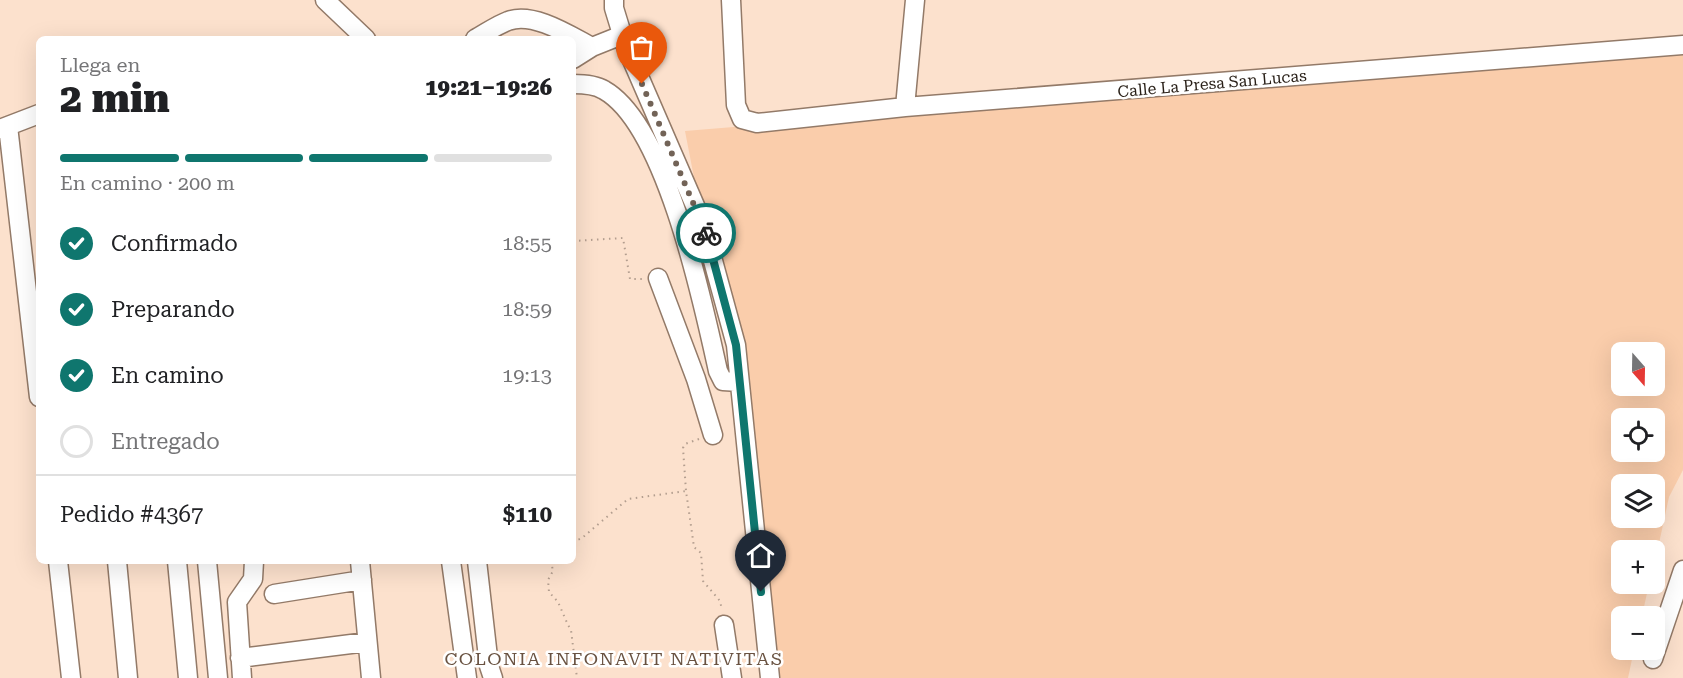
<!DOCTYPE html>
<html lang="es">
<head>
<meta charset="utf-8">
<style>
  body { margin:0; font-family:"Roboto Serif",serif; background:#f6f6f6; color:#202124; height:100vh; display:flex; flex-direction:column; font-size:22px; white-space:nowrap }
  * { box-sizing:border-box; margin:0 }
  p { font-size:20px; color:#757577 }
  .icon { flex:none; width:33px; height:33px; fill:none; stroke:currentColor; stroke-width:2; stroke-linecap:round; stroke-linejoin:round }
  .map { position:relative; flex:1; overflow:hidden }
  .details { position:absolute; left:36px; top:36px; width:540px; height:528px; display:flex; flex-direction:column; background:#fff; border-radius:9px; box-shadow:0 6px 24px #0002 }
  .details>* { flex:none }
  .needle { width:39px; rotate:160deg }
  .controls { position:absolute; left:1611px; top:342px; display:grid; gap:12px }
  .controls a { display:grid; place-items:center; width:54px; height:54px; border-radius:9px; background:#fff; box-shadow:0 6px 24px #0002; font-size:30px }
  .pin { position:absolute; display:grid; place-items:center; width:51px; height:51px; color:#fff; margin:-62px -26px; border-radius:50% 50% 50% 0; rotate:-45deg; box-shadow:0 0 6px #0007 }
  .pin .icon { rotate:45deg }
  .courier { position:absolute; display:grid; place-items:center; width:60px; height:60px; margin:-30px; border:4px solid #0f766e; border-radius:50%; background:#fff; color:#222; box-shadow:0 2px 8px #0007 }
  .overview em { font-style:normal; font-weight:800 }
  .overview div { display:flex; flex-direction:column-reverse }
  .overview { display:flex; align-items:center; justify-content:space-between; height:102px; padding:0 24px }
  h1 { font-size:39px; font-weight:800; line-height:45px }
  .bar { display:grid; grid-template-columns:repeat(4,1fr); gap:9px 6px; align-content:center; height:72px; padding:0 24px }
  .bar i { height:8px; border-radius:4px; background:#e0e0e0 }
  .bar .selected { background:#0f766e }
  .bar p { grid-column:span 4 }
  .line { display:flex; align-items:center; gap:15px; padding:0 24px; border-top:2px solid #e0e0e0 }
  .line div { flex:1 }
  ol { padding:0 24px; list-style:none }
  li { display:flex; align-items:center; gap:18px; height:66px }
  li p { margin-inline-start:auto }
  li .icon { padding:6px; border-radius:50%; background:#0f766e; color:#fff; stroke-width:4 }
  li:last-child { color:#757577 }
  li i { width:33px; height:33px; border:3px solid #e0e0e0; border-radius:50% }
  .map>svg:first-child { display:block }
  .green { fill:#facdab; fill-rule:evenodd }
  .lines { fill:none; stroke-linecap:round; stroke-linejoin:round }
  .minor-casing { stroke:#937a68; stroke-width:21 }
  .path { stroke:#b39e8f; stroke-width:2; stroke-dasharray:1.5 4.5; stroke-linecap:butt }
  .minor { stroke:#fff; stroke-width:18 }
  .done { stroke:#726357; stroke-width:6; stroke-dasharray:0 10.8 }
  .route { stroke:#0f766e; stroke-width:8 }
  .labels { text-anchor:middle; stroke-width:5; stroke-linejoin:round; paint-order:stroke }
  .street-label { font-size:16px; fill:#281f17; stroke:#fff }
  .neighbourhood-label { font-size:18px; letter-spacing:1.5px; fill:#695241; stroke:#fff }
</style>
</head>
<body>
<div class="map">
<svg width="1683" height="678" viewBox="0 0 1683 678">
  <rect width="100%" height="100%" fill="#fce1cd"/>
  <path class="green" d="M1683 48V470L1669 497 1655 562 1654 550H1622V584H1649L1642 616H1622V650H1634L1628 678H779L736 345 703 224 685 131ZM1622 352H1654V386H1622ZM1622 418H1654V452H1622ZM1622 484H1654V518H1622Z"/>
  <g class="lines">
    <g class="minor-casing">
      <path id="minor" d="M325 0 366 39
        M614 0V8L625 44 703 224 736 345 770 678
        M731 0 736 105 742 119 757 123 905 107 1683 45
        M475 39C486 33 497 25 508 21 533 11 571 36 592 47
        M573 59 592 47 622 35
        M573 84C583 84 596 85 604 90 666 125 703 303 718 371L723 381 739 382
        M905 107 915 0
        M8 126 39 397
        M0 129 39 114
        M658 278 696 379 713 435
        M58 561 71 678
        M117 561 128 678
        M177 561 188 678
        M207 561 218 678
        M360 561 371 678
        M451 561 467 678
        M477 561 489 666 493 678
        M274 594 362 580
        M724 625 732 678
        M240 658 367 642
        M1653 659 1683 570
        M242 678 237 602 253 579 254 561"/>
    </g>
    <path class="path" d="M573 241 623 238 630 279H644
      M699 439 685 444 683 448 686 491 694 547 701 553 703 581 720 601 722 610
      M573 542 582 538 628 499 686 491
      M551 561 553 571 548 580 549 592 558 602 568 625 571 630 577 678"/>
    <use href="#minor" class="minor"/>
  </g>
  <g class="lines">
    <path class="done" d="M642 84 706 233"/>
    <path class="route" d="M706 233 736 345 761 592"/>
  </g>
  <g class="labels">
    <g class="street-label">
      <text transform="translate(1212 83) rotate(-5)" y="6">Calle La Presa San Lucas</text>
    </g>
    <g class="neighbourhood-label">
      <text x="614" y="665">COLONIA INFONAVIT NATIVITAS</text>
    </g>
  </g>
</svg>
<div class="controls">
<a><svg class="needle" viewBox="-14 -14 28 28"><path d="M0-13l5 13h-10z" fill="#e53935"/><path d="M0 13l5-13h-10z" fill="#757577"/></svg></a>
<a><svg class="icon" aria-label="locate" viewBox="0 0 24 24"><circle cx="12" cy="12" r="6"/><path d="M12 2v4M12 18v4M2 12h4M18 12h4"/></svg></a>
<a><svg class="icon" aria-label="layers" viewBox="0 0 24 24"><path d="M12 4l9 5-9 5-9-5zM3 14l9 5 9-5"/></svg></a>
<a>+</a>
<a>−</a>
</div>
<div class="pin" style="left:642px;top:84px;background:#ea580c"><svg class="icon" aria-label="bag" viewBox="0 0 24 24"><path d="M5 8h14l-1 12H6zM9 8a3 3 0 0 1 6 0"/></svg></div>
<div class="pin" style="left:761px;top:592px;background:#1f2937"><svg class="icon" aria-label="home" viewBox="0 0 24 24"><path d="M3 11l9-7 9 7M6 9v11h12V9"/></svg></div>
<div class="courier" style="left:706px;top:233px"><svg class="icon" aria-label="bike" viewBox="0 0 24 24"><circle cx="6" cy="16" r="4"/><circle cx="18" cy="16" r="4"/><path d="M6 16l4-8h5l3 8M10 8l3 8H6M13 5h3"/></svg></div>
<section class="details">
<div class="overview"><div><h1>2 min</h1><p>Llega en</p></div><em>19:21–19:26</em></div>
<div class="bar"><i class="selected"></i><i class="selected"></i><i class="selected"></i><i></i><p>En camino · 200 m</p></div>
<ol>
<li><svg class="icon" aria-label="check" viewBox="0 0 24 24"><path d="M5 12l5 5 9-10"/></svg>Confirmado<p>18:55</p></li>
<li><svg class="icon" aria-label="check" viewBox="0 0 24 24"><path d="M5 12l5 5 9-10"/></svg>Preparando<p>18:59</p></li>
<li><svg class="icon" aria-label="check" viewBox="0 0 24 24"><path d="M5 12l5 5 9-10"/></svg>En camino<p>19:13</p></li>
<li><i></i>Entregado</li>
</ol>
<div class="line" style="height:78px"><div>Pedido #4367</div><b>$110</b></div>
</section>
</div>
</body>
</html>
